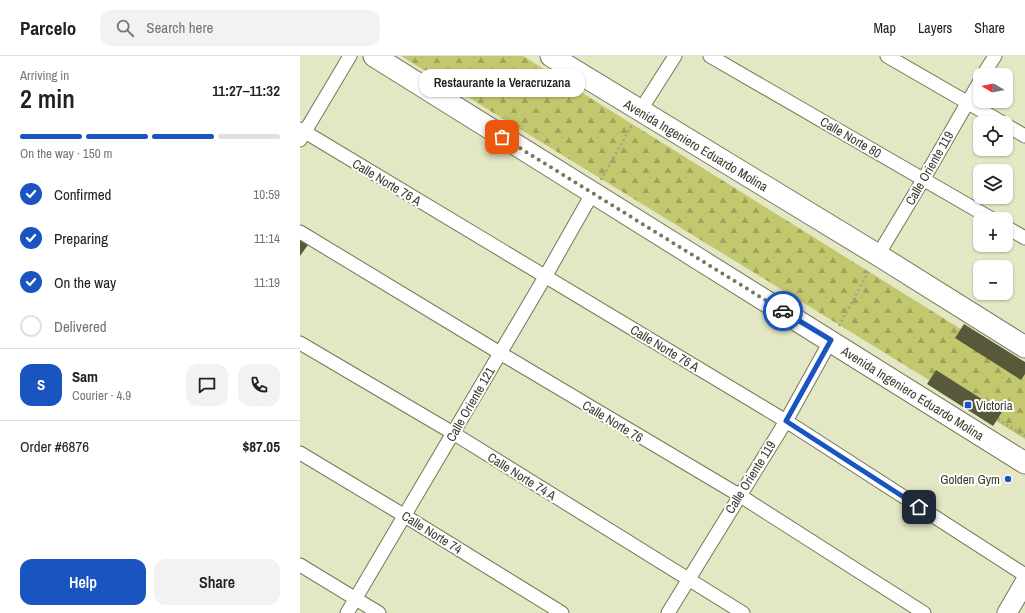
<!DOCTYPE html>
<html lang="en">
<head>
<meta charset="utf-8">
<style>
  body { margin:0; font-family:"Archivo Narrow",sans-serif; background:#f2f2f2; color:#202124; height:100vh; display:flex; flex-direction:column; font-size:15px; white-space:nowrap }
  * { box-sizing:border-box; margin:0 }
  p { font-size:13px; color:#757577 }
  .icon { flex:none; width:22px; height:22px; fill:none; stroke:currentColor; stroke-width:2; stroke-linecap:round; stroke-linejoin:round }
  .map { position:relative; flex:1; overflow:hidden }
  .panel { display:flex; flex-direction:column; background:#fff; width:300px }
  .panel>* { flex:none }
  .needle { width:26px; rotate:280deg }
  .buttons { position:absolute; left:673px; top:12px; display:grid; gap:8px }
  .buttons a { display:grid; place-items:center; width:40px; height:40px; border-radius:8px; background:#fff; box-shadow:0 1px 3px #0004; font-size:20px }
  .pin { position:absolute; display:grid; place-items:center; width:34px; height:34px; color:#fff; margin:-17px; border-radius:8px; box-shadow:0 2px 6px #0006 }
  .courier { position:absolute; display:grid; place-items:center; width:40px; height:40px; margin:-20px; border:3px solid #1a54c0; border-radius:50%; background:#fff; color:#222; box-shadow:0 1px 5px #0007 }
  .bubble { position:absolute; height:28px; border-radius:12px; background:#fff; box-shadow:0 1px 3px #0004; font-size:13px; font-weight:600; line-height:28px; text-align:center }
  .overview em { font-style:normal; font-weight:600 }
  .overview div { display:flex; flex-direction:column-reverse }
  .overview { display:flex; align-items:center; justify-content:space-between; height:68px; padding:0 20px }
  h1 { font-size:26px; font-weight:600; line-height:30px }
  .bar { display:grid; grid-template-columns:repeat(4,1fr); gap:6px 4px; align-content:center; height:48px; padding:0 20px }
  .bar i { height:5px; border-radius:3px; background:#e0e0e0 }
  .bar .selected { background:#1a54c0 }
  .bar p { grid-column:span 4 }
  .line { display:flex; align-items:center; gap:10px; padding:0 20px; border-top:1px solid #e0e0e0 }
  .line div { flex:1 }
  .round { display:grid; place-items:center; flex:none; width:42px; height:42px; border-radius:12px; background:#f2f2f2 }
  ol { padding:0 20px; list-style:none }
  li { display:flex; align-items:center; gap:12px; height:44px }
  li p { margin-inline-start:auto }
  li .icon { padding:4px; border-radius:50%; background:#1a54c0; color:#fff; stroke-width:4 }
  li:last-child { color:#757577 }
  li i { width:22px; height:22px; border:2px solid #e0e0e0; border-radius:50% }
  .cta { display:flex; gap:8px; margin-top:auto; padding:8px 20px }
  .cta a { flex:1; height:46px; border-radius:12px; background:#1a54c0; color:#fff; font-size:16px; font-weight:600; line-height:46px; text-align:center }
  .cta a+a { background:#f2f2f2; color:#202124 }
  header { display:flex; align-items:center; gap:24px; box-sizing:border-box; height:56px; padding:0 20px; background:#fff; border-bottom:1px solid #e0e0e0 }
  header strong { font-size:19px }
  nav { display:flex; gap:22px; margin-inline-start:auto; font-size:14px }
  .search { width:280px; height:36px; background:#f2f2f2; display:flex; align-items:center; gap:10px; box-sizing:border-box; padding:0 14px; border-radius:12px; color:#757577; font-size:15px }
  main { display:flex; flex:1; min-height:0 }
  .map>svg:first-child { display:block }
  .forest { fill:url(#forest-firs) }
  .building { fill:#57593a }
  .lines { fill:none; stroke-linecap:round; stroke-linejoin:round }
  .street-casing { stroke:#757757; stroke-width:15 }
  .secondary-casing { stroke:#757757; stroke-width:21 }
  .primary-casing { stroke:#757757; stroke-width:23 }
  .path { stroke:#a0a387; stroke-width:2.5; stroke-dasharray:2 3; stroke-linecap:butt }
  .street { stroke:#fff; stroke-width:13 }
  .secondary { stroke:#fff; stroke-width:19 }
  .primary { stroke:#fff; stroke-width:21 }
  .done { stroke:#757761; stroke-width:4; stroke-dasharray:0 7.2 }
  .route { stroke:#1a54c0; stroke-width:5 }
  .poi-dot { fill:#1a54c0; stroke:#fff; stroke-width:1.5 }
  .labels { text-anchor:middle; stroke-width:4; stroke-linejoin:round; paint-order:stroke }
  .street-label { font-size:13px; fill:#393b2c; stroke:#fff }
  .poi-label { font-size:13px; fill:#393b2c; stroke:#fff; text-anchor:start }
</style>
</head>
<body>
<header>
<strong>Parcelo</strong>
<div class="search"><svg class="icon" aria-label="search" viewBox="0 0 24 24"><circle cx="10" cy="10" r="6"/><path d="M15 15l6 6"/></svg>Search here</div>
<nav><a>Map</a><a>Layers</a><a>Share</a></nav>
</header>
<main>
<section class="panel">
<div class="overview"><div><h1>2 min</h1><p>Arriving in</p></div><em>11:27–11:32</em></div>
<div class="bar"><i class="selected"></i><i class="selected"></i><i class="selected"></i><i></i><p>On the way · 150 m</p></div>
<ol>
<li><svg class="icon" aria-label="check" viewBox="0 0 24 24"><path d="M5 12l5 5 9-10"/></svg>Confirmed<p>10:59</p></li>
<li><svg class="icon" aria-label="check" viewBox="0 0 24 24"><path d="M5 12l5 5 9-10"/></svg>Preparing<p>11:14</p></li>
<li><svg class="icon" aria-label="check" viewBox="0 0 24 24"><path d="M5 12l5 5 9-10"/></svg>On the way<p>11:19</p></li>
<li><i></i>Delivered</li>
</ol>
<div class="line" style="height:72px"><b class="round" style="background:#1a54c0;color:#fff">S</b><div><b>Sam</b><p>Courier · 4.9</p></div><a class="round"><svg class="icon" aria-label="chat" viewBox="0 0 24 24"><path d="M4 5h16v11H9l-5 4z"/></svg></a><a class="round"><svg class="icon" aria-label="phone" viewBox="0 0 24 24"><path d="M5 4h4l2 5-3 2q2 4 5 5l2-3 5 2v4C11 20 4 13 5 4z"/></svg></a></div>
<div class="line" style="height:52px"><div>Order #6876</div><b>$87.05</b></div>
<div class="cta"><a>Help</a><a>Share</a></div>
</section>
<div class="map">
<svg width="725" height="557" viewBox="0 0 725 557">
  <defs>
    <pattern id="forest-firs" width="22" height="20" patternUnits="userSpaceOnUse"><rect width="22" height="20" fill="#c3c86e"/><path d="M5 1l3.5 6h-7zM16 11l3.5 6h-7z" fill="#9fa45b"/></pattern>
  </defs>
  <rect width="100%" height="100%" fill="#e4e7c3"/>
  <path class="forest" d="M101 0H223L725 313V383Z"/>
  <path class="building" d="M0 179 10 186 0 200Z
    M664 268 725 306V318L721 324 655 282Z
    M636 314 702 356 693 370 627 328Z"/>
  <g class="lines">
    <g class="street-casing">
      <path id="street" d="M410 0 692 163
        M587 0 703 67
        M683 19 695 0
        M340 55 375 0
        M706 69 725 80
        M0 73 486 365 725 519
        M0 84 50 0
        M706 171 725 182
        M0 176 200 297 439 439 624 557
        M578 199 623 124 680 25
        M0 287 153 377 443 557
        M0 397 105 460 262 557
        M0 509 79 557
        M47 557 245 221 292 138
        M368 557 486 365 531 284"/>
    </g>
    <g class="secondary-casing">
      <path id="secondary" d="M707 557 725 526"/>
    </g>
    <g class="primary-casing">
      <path id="primary" d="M74 0C290 137 509 270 725 407
        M251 0 578 199 725 291"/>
    </g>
    <path class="path" d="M301 124 332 69
      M539 270 570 213
      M698 363 725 380"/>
    <use href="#street" class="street"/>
    <use href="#secondary" class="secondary"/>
    <use href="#primary" class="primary"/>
  </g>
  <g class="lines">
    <path class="done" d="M202 81 483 255"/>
    <path class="route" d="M483 255 531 284 486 365 619 451"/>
  </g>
  <g class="poi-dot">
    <rect x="664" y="345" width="8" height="8" rx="2"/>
    <circle cx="708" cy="423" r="4"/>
  </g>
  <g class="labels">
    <g class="street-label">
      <text transform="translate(551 81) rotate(30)" y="5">Calle Norte 80</text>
      <text transform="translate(396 89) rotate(31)" y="5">Avenida Ingeniero Eduardo Molina</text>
      <text transform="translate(629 112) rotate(-60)" y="5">Calle Oriente 119</text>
      <text transform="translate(87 126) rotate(31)" y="5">Calle Norte 76 A</text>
      <text transform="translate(365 292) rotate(31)" y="5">Calle Norte 76 A</text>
      <text transform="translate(613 337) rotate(32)" y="5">Avenida Ingeniero Eduardo Molina</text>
      <text transform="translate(170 348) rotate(-60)" y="5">Calle Oriente 121</text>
      <text transform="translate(313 365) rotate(31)" y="5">Calle Norte 76</text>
      <text transform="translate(222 420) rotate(32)" y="5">Calle Norte 74 A</text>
      <text transform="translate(450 421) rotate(-58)" y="5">Calle Oriente 119</text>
      <text transform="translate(132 476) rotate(32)" y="5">Calle Norte 74</text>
    </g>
    <g class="poi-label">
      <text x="676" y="354">Victoria</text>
      <text x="700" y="428" text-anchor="end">Golden Gym</text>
    </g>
  </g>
</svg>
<div class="buttons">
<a><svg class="needle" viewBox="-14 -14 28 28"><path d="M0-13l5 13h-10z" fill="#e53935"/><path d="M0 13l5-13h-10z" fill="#757577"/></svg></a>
<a><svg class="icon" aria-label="locate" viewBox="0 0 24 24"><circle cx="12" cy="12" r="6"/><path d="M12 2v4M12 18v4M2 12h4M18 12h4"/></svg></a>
<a><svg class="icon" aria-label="layers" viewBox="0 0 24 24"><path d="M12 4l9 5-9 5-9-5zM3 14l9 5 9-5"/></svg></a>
<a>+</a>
<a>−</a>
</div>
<div class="pin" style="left:202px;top:81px;background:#ea580c"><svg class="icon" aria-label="bag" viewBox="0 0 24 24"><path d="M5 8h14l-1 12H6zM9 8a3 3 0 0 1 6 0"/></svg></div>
<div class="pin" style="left:619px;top:451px;background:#1f2937"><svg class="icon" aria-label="home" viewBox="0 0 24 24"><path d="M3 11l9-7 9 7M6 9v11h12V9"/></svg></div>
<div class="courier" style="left:483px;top:255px"><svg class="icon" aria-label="car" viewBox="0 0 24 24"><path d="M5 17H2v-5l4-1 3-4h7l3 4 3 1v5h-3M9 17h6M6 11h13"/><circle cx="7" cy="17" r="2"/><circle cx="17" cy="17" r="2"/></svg></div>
<div class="bubble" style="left:119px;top:13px;width:166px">Restaurante la Veracruzana</div>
</div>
</main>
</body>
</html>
